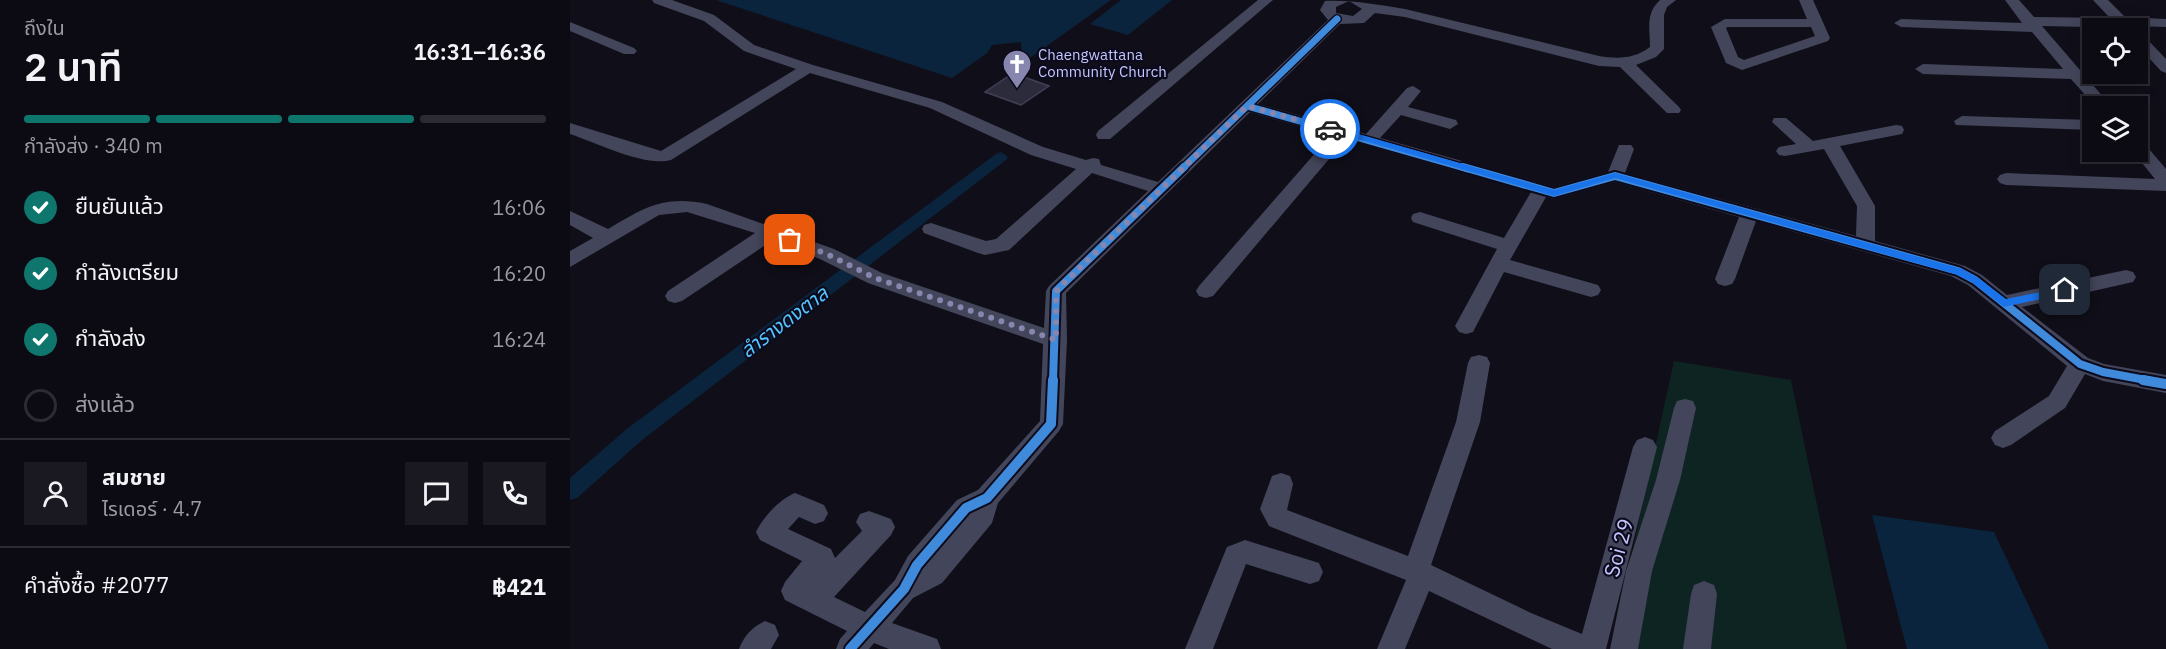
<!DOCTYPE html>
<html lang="th">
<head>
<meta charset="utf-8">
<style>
  body { margin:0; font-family:"IBM Plex Sans","Noto Sans Thai",sans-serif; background:#1a1921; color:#f1f3f6; height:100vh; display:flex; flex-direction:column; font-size:22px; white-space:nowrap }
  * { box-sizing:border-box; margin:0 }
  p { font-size:20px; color:#9a9ba0 }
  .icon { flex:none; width:33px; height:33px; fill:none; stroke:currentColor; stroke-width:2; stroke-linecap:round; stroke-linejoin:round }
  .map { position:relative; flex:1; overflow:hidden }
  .panel { display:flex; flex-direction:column; background:#0c0b13; width:570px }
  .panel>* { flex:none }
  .controls { position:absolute; left:1512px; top:18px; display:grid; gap:12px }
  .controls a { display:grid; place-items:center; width:66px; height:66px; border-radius:0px; background:#0c0b13; box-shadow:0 3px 15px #0003,0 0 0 2px #2c2b33; font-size:30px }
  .pin { position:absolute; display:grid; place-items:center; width:51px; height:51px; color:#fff; margin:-26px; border-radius:12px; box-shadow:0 3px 9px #0006 }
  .courier { position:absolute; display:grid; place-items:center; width:60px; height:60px; margin:-30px; border:4px solid #1a73e8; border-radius:50%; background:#fff; color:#222; box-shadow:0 2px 8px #0007 }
  .head em { font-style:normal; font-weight:600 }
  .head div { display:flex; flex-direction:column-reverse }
  .head { display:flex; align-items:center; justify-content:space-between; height:102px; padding:0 24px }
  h1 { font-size:39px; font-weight:600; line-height:45px }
  .bar { display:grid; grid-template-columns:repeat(4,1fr); gap:9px 6px; align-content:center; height:72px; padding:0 24px }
  .bar i { height:8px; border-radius:4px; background:#2c2b33 }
  .bar .selected { background:#0f766e }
  .bar p { grid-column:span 4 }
  .line { display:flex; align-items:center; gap:15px; padding:0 24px; border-top:2px solid #2c2b33 }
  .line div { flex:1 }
  .round { display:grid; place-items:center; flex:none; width:63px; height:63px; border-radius:0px; background:#1a1921 }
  ol { padding:0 24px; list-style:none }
  li { display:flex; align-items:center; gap:18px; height:66px }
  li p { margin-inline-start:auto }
  li .icon { padding:6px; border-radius:50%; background:#0f766e; color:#fff; stroke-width:4 }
  li:last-child { color:#9a9ba0 }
  li i { width:33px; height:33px; border:3px solid #2c2b33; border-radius:50% }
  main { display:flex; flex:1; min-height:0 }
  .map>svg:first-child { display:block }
  .green { fill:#0e2422 }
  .water { fill:#0b243d }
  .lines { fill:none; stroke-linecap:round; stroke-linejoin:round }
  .canal { fill:#0b243d; fill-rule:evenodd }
  .building { fill:#2c2b3c; stroke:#414058; stroke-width:1.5 }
  .minor { fill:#43455a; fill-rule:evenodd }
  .cycleway-far2-casing { stroke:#0c0b1d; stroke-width:10 }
  .cycleway-far1-casing { stroke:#0c0b1d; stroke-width:12 }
  .cycleway-casing { stroke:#0c0b1d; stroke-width:14 }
  .cycleway-far2 { stroke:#408adc; stroke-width:7 }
  .cycleway-far1 { stroke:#408adc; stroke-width:8 }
  .cycleway { stroke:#408adc; stroke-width:10 }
  .route { fill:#1a73e8 }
  .done { stroke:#8686ae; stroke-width:6; stroke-dasharray:0 10.8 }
  .labels { text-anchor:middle; stroke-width:4.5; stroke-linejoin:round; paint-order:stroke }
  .far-poi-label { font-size:15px; fill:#c6c6ff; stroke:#0c0b1d; text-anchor:start }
  .water-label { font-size:20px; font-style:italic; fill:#54c4ff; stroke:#0c0b1d }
  .near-street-label { font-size:21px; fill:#c6c6ff; stroke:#0c0b1d }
</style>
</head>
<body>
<main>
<section class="panel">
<div class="head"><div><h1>2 นาที</h1><p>ถึงใน</p></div><em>16:31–16:36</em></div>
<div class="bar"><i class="selected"></i><i class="selected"></i><i class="selected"></i><i></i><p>กำลังส่ง · 340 m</p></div>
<ol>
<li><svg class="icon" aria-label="check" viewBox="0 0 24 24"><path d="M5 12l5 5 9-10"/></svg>ยืนยันแล้ว<p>16:06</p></li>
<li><svg class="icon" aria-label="check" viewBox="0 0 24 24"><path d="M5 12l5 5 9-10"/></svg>กำลังเตรียม<p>16:20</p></li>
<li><svg class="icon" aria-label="check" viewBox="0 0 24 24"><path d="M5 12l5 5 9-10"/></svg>กำลังส่ง<p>16:24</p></li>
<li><i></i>ส่งแล้ว</li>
</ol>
<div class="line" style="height:108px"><a class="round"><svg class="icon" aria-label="person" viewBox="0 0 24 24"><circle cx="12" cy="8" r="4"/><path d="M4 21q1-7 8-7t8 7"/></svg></a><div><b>สมชาย</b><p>ไรเดอร์ · 4.7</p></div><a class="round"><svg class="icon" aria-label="chat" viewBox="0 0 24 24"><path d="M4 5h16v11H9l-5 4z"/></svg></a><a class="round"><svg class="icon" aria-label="phone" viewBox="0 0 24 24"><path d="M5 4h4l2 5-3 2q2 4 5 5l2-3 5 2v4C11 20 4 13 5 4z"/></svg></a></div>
<div class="line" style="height:78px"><div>คำสั่งซื้อ #2077</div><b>฿421</b></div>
</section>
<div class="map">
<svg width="1596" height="649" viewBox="0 0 1596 649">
  <rect width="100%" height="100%" fill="#100f19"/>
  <path class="green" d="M1104 361 1221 380 1277 649H1041Z"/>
  <path class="water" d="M146 0H541L453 63 451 42 422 45 417 53 382 78Z
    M551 0H602L558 35 520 24Z
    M1302 515 1424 532 1479 649H1337Z"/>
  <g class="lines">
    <path class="canal" d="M431 152 438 157 436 160 72 440 7 498 0 500V478L58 428 426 154Z"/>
  </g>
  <path class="building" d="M443 73 479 86 451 105 415 92Z"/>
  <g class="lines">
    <path class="minor" d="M82 0H102L144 15 184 45 243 65 372 102 473 147 516 160 523 158 529 159 531 165 588 182 758 20 750 10 755 1C782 0 809 5 835 9L1029 56C1048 59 1064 59 1080 47 1080 29 1075 14 1090 0H1106L1097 7 1094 15V49L1086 57 1066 65 1109 107 1111 110 1109 113H1097L1050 67 1029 66 835 17 805 13 794 23 770 24 688 104 796 134 837 88 843 86 851 91 838 107 886 120 888 124 880 129 831 115 810 138 984 187 1038 172 1049 145H1061L1064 149 1055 173 1286 236 1287 206 1254 149 1215 156 1209 155 1206 151 1209 147 1226 144 1202 122 1204 118H1216L1243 141 1326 125 1332 126 1334 130 1332 134 1270 146 1305 206V241L1395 266 1412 275 1437 295 1556 270 1563 272 1566 277 1563 282 1452 307 1518 358 1534 364 1596 375V393L1533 381 1515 374 1495 408 1441 445 1433 448 1425 445 1421 438 1425 431 1479 396 1497 366 1398 285 1381 276 1186 221 1165 279 1162 284 1155 286 1148 284 1145 279 1169 217 1045 182 984 199 976 197 940 260 1028 285 1031 290 1028 295 1021 297 934 272 903 332 896 334 889 332 885 326 927 249 843 222 841 218 843 214 850 212 934 238 961 192 776 139 643 296 636 298 629 296 626 291 629 286 761 135 680 112 496 293 497 340 493 424 489 431 428 503 422 523 372 583 343 598 322 623 367 639 371 649H319L304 643 299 649H266L270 639 277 631 215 600 211 591 215 582 232 561 190 540 186 532C193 517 210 499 225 493L254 505 258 513 254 521 245 524 229 517 218 529 261 549 265 558 292 531 286 522 290 514 299 511 321 519 325 527 321 535 264 597 295 612 325 580 338 556 387 500 408 490 470 421 473 344 298 283 250 259 203 240 112 301 105 303 98 301 95 296 98 291 185 233 117 212 89 215 0 267V251L23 238 0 225V211L38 229C74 208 93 195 137 204L264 249 312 273 474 328 476 291 479 286 578 191 522 173 439 250 415 255 408 253 354 233 352 229 354 225 361 223 416 241 426 239 506 169 461 155 360 108 240 73 101 160C74 167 27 143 0 134V123L91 151 226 69 174 51 134 21 84 3ZM779 1 792 9 783 16 766 13V7Z
      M688 0H703L540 139H528L526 135 528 131Z
      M1229 0H1243L1260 38 1258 41 1172 70 1156 63 1141 27 1155 19H1237ZM1158 27H1241L1245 36 1174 60 1168 57 1156 28Z
      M1435 0H1449L1464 17 1540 18 1523 0H1538L1555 17 1596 19V27L1564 26 1565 28 1472 26 1541 106H1525L1501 79 1353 74 1345 69 1353 64 1493 69 1462 32 1331 27 1324 23 1331 19 1452 23Z
      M0 22 64 48 67 51 64 54H54L0 31Z
      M1568 34 1573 35 1596 59V73L1591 71 1568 46Z
      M1392 116 1522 120V130L1386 125 1384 121Z
      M1568 142 1574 143 1596 169V191L1436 185 1430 183 1427 179 1430 175 1436 173 1585 179 1563 152H1568Z
      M909 355 917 357 920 363 910 422 861 565 961 613 1012 634 1063 447 1067 440 1075 437 1083 440 1087 447 1036 649H982L859 591 835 649H807L836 580 699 526 690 509 702 476 711 473 720 476 723 484 717 510 838 556 886 422 898 363 901 357Z
      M1115 399 1123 401 1126 408 1110 480 1082 571 1068 649H1040L1056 571 1086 480 1104 408 1107 401Z
      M675 540 749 563 753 572 749 581 740 584 676 564 643 649H615L657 547Z
      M1134 581 1144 585 1147 594 1141 649H1113L1121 594 1124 585Z
      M195 621 205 625 209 635 201 649H169C174 636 182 627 195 621Z"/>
    <g class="cycleway-far2-casing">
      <path id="cycleway-far2" d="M677 106 898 169
        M612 169 767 19"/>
    </g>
    <g class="cycleway-far1-casing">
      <path id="cycleway-far1" d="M893 167 984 193 1045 176 1388 271 1405 280 1510 364 1533 372 1581 381
        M483 381 486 291 614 167"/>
    </g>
    <g class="cycleway-casing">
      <path id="cycleway" d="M1573 380 1596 384
        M280 649 334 589 347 565 396 508 417 498 481 424 483 380"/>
    </g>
    <use href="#cycleway-far2" class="cycleway-far2"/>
    <use href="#cycleway-far1" class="cycleway-far1"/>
    <use href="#cycleway" class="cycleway"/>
  </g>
  <path class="route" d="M760 126 984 190 1045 173 1392 269 1408 278 1436 299 1495 287 1500 290 1495 294 1434 307 1402 282 1385 274 1045 178 984 196 757 130 756 129Z"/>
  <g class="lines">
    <path class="done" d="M220 240 257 254 305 278 486 340V291L677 106 760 129"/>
  </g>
  <defs>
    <g id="church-pin" transform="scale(1.5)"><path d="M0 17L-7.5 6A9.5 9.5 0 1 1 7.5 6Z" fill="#8686ae" stroke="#0c0b1d"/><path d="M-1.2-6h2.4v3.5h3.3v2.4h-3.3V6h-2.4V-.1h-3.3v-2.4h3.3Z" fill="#fff"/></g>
  </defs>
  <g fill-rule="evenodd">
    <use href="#church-pin" x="447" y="64"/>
  </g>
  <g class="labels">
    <g class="far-poi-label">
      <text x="468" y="60">Chaengwattana<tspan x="468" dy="17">Community Church</tspan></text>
    </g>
    <g class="water-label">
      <text transform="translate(214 322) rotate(-37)" y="7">ลำรางดงตาล</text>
    </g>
    <g class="near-street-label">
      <text transform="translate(1049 548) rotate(-75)" y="7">Soi 29</text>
    </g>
  </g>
</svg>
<div class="controls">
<a><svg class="icon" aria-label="locate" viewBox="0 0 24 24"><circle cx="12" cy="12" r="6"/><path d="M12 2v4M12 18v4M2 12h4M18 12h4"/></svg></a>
<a><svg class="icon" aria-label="layers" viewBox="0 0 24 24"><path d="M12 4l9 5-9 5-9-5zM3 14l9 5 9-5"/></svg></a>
</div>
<div class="pin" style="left:220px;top:240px;background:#ea580c"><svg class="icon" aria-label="bag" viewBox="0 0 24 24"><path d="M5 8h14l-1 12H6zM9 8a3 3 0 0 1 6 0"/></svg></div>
<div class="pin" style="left:1495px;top:290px;background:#1f2937"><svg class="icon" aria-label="home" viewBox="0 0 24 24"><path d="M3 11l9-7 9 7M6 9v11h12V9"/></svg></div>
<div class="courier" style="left:760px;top:129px"><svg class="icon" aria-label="car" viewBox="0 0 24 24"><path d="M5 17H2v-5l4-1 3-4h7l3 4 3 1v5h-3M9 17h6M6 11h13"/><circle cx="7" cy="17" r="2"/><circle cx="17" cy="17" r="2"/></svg></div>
</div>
</main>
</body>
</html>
